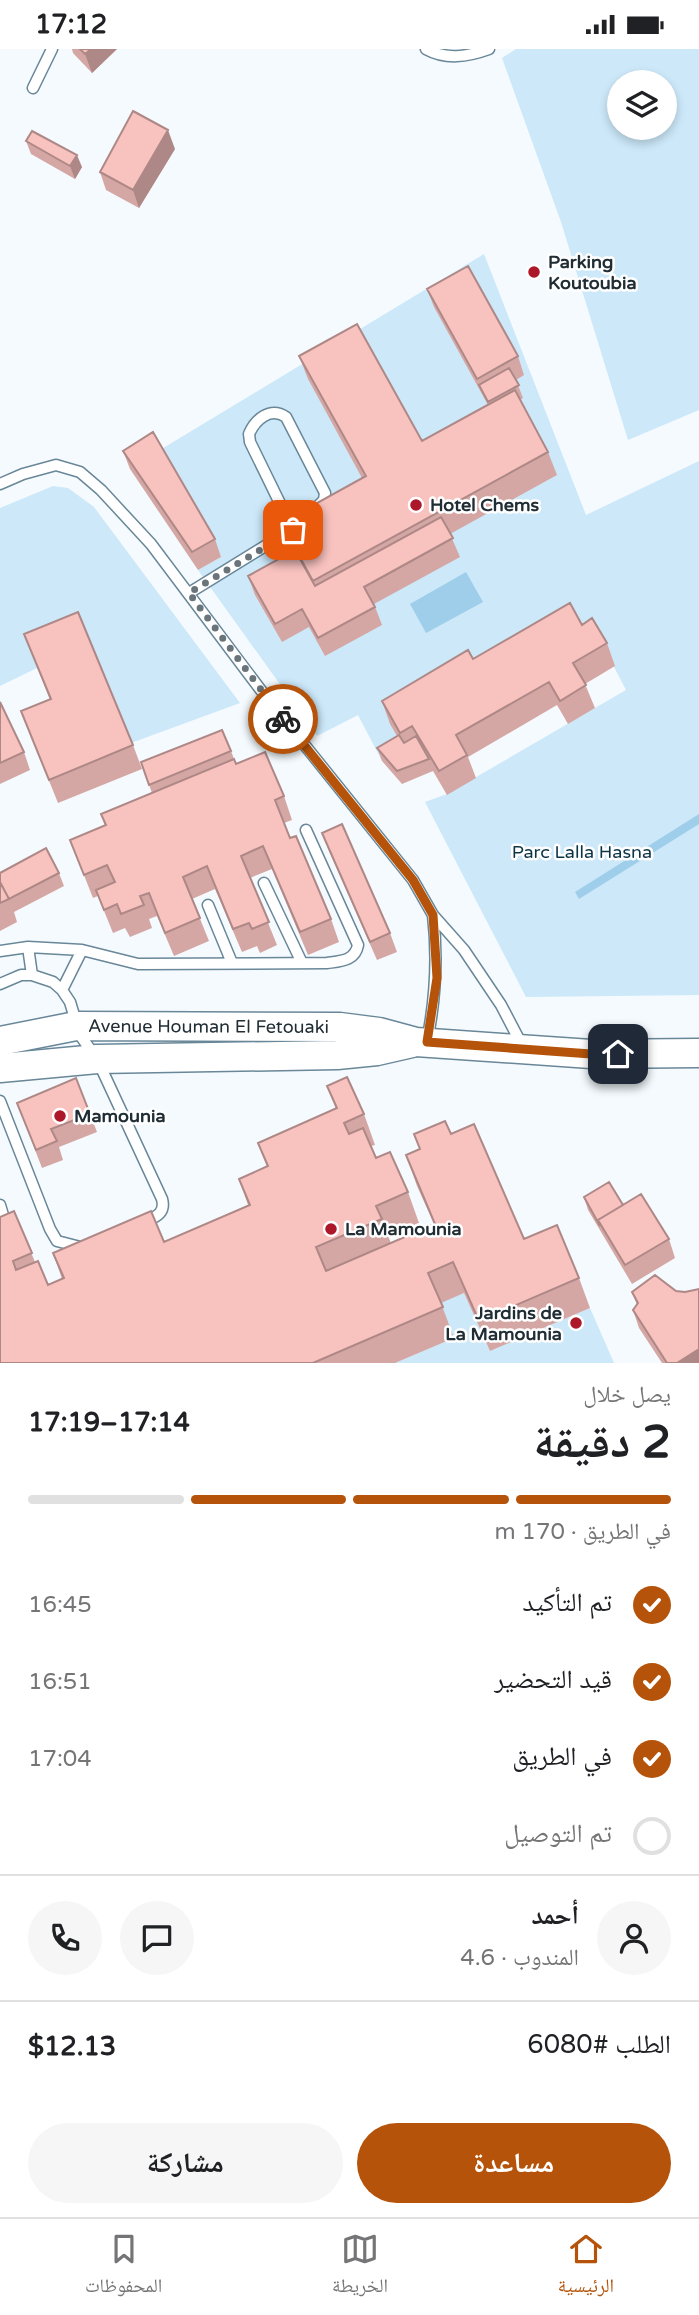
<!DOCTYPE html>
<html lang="ar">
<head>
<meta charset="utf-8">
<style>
  body { margin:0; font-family:"Varela Round","Noto Naskh Arabic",sans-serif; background:#f6f6f6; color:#202124; direction:rtl; height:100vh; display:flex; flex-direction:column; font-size:26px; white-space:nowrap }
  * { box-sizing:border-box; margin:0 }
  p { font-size:23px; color:#757577 }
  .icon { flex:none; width:38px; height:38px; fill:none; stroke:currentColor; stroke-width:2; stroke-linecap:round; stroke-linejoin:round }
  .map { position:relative; height:1314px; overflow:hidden; direction:ltr }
  .panel { display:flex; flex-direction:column; background:#fff; flex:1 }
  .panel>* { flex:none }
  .fabs { position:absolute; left:607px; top:21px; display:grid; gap:14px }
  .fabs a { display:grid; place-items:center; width:70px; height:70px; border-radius:50%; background:#fff; box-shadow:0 4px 10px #0003; font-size:35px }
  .pin { position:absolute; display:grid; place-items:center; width:60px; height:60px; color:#fff; margin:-30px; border-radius:14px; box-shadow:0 4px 10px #0006 }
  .courier { position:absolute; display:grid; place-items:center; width:70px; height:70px; margin:-35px; border:5px solid #b45309; border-radius:50%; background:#fff; color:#222; box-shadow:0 2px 9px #0007 }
  .overview em { font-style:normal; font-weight:700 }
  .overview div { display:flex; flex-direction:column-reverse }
  .overview { display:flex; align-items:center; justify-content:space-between; height:119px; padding:0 28px }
  h1 { font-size:46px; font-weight:700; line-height:52px }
  .bar { display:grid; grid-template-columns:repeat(4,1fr); gap:10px 7px; align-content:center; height:84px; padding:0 28px }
  .bar i { height:9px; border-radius:5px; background:#e0e0e0 }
  .bar .active { background:#b45309 }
  .bar p { grid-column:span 4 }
  .line { display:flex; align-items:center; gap:18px; padding:0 28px; border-top:2px solid #e0e0e0 }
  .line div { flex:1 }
  .round { display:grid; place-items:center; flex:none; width:74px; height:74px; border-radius:37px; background:#f6f6f6 }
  ol { padding:0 28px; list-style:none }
  li { display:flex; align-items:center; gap:21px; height:77px }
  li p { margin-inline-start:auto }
  li .icon { padding:7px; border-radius:50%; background:#b45309; color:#fff; stroke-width:4 }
  li:last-child { color:#757577 }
  li i { width:38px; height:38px; border:4px solid #e0e0e0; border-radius:50% }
  .button { display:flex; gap:14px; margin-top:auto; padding:14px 28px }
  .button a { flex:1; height:80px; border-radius:42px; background:#b45309; color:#fff; font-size:28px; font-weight:700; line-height:80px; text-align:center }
  .button a+a { background:#f6f6f6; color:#202124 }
  .status { display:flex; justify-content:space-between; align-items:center; height:49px; padding:0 35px; background:#fff; direction:ltr }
  .status svg { height:19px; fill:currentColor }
  .tab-bar { display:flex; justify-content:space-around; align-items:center; height:98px; border-top:2px solid #e0e0e0; background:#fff; font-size:19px; color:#757577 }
  .tab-bar a { display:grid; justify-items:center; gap:4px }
  .tab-bar .active { color:#b45309 }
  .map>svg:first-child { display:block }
  .green { fill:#cce8f9; fill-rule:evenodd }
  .water { fill:#9fceea }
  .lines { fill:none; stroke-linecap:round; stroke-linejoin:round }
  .service-casing { stroke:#698798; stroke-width:13 }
  .tertiary-casing { stroke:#698798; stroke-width:31 }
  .service { stroke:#fff; stroke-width:10 }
  .tertiary { stroke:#fff; stroke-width:28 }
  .wall { fill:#d5a7a4 }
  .shaded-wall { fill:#ae8886 }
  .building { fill:#f8c2bf; stroke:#ae8886; stroke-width:2 }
  .done { stroke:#6a757b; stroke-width:7; stroke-dasharray:0 12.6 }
  .route { stroke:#b45309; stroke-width:9 }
  .poi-dot { fill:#ac172a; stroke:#fff; stroke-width:2.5 }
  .labels { text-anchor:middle; stroke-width:5; stroke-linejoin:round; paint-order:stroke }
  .poi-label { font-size:18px; font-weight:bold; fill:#202d34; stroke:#fff; text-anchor:start }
  .park-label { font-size:18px; fill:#0c3447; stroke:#fff }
  .street-label { font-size:18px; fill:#202d34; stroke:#fff }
</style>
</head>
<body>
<div class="status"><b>17:12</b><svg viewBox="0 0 49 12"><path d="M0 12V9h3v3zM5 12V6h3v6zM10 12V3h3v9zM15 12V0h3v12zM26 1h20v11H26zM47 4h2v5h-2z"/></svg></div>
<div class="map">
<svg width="699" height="1314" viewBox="0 0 699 1314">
  <rect width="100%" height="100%" fill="#f4fafe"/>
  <path class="green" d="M516 0H699V361L628 391 561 173 502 9ZM620 33H665V79H620Z
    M484 205 586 466 699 412V946L526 948 425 753 447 745 626 641 601 593 391 675 404 699 382 712 358 666 317 687 198 521 221 508 160 401Z
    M53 437 68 439 94 458 240 654 131 694 37 619 0 637V459Z
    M464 1244 490 1302 590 1259 614 1314H395L454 1289 439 1254Z"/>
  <path class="water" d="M466 523 483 553 426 584 410 555Z
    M699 765V775L579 850 575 843Z"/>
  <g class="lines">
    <g class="service-casing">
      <path id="service" d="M426 0C446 11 467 8 489 0
        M33 39 52 0
        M0 435 23 425 56 416 80 423 101 441 151 495 266 648 413 831 433 866 464 901 501 956 523 998
        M293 481 250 393 249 385C255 371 270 357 286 368L325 444 324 451 315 460
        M189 544 296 478
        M264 834 302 914
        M208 856 232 914
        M28 898 32 926
        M0 902 28 898 82 901 138 915 327 914C341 912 355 912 358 896L306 781
        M0 935 21 926H32L53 933 62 941 70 953 80 986 97 1010 162 1150C166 1165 155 1168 143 1174
        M62 941 82 901
        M427 992C436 948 438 910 433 866
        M0 1052 50 1180 57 1192 84 1199
        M0 1156 3 1166 0 1177"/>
    </g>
    <g class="tertiary-casing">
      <g id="tertiary">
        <path id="s1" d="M0 992 76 977 340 978 379 983 416 993 591 1005 699 1004"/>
        <path d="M0 1019 97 1010 337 1006 377 1002 412 994"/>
      </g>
    </g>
    <use href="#service" class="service"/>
    <use href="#tertiary" class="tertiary"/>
  </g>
  <path class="wall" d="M72 0H117L92 24 73 4Z
    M26 92 82 118 75 130 31 105Z
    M175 100 139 159 106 141 100 123Z
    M427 240 518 307 524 326 516 331 523 349 520 351 548 403 557 426 450 485 460 508 374 555 382 576 325 607 309 578 282 593 255 546 248 527 292 503 281 474 362 429 308 330 299 307 422 392 488 356 434 258Z
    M123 402 215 490 221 508 198 521 130 420Z
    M582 576 607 594 615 617 585 635 595 659 568 675 557 656 468 708 476 729 447 746 433 722 402 735 382 712 377 699 397 687 390 675 382 652 473 610Z
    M24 585 133 696 142 720 58 754 21 662 50 651Z
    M0 653 24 703 30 721 0 735Z
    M231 702 236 715 284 747 292 771 284 774 290 789 331 870 339 893 308 906 272 820 250 829 277 896 260 904 257 897 242 903 215 840 192 850 209 892 174 907 157 867 149 870 152 879 130 888 125 879 113 884 98 847 93 849 70 791 105 777 101 765 152 744 141 713Z
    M322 784 390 884 397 903 377 911 329 802Z
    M0 824H59L64 837 14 863 17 873 0 882Z
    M327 1037 364 1065 375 1096 371 1097 376 1109 408 1143 419 1174 388 1187 391 1194 434 1175 417 1137 406 1106 420 1101 414 1085H451L524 1190 579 1229 590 1259 490 1302 464 1244 441 1254 454 1289 395 1314H0L14 1162 35 1213 48 1236 62 1230 53 1204 164 1193 248 1156 239 1130 267 1118 258 1094 336 1060Z
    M17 1054 90 1065 97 1083 59 1098 63 1111 42 1119Z
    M584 1148 623 1156 669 1190 675 1209 632 1235 588 1161Z
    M632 1243 699 1314H662L639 1279 633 1261 637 1256Z"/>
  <path class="shaded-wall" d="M91 0H117L92 24 85 5Z
    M168 81 175 100 139 159 133 141Z
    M77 106 82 118 75 130 70 117Z
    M699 1300V1314H677Z"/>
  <path class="building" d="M80 0H91L85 5Z
    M133 62 168 81 133 141 100 123Z
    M32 82 77 106 70 117 26 92Z
    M468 217 518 307 477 330 427 240Z
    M357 275 422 392 515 341 548 403 313 532 281 474 366 427 299 307Z
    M509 319 519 336 488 353 479 336Z
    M153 383 215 490 192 503 123 402Z
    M441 468 453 489 364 538 375 558 318 589 302 560 275 575 248 527 295 501 315 537Z
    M570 554 582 576 592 569 607 594 573 614 586 636 560 652 549 633 456 686 467 706 439 722 412 677 400 684 382 652 468 601 473 610Z
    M78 563 133 696 49 731 21 662 51 650 24 585Z
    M0 653 24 703 0 714Z
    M222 681 231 702 149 736 141 713Z
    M399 686 404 694 416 687 429 710 397 722 377 699Z
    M265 703 284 747 275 751 290 789 296 787 331 870 300 883 263 797 241 807 269 873 252 880 249 874 233 880 207 817 183 828 200 869 165 884 149 844 140 847 144 856 121 865 117 855 104 861 96 841 115 833 107 816 84 826 70 791 106 776 101 765 234 710 236 715Z
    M342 775 390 884 370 893 322 784Z
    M46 799 59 824 9 850 0 833V824Z
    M0 833 9 850 0 854Z
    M347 1028 364 1065 344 1074 349 1085 363 1079 376 1109 390 1103 408 1143 376 1157 382 1170 316 1198 326 1222 435 1175 406 1106 420 1100 414 1085 445 1072 451 1085 474 1075 524 1190 557 1176 579 1229 479 1272 453 1213 428 1224 443 1258 313 1314H0V1168L14 1162 32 1204 13 1212 16 1221 38 1212 48 1236 64 1229 53 1204 151 1162 164 1193 250 1156 239 1130 268 1117 258 1094 337 1059 327 1037Z
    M76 1029 90 1065 51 1080 57 1092 36 1101 17 1054Z
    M609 1133 623 1156 598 1171 600 1177 584 1148Z
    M641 1145 669 1190 625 1216 598 1171Z
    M655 1226 676 1242 685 1243 699 1240V1300L677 1314H667L633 1261 638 1254 632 1243Z"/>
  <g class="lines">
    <path class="done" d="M283 670 189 544 293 481"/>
    <path class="route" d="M283 670 413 831 433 866 437 929 427 993 591 1005H618"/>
  </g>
  <g class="poi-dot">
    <circle cx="534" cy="223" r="7"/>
    <circle cx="416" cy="456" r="7"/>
    <circle cx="60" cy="1067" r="7"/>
    <circle cx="331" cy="1180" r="7"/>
    <circle cx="576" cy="1274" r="7"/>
  </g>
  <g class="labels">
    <g class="poi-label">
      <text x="548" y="219">Parking<tspan x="548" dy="21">Koutoubia</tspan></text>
      <text x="430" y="462">Hotel Chems</text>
      <text x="74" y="1073">Mamounia</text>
      <text x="345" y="1186">La Mamounia</text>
      <text x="562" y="1270" text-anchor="end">Jardins de<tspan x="562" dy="21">La Mamounia</tspan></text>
    </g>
    <g class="park-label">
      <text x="582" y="809">Parc Lalla Hasna</text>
    </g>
    <g class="street-label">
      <text dy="6" stroke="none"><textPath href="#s1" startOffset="210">Avenue Houman El Fetouaki</textPath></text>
    </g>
  </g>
</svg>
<div class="fabs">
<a><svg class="icon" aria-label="layers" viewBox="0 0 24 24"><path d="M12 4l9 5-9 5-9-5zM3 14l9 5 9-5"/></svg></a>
</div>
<div class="pin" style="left:293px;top:481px;background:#ea580c"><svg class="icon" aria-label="bag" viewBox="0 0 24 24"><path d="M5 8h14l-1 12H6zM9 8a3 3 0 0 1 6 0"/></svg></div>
<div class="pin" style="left:618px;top:1005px;background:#1f2937"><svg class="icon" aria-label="home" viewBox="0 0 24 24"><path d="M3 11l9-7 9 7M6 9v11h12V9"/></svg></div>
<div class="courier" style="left:283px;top:670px"><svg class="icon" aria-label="bike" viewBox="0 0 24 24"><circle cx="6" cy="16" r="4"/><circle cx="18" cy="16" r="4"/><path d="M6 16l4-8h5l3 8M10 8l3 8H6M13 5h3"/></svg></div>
</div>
<section class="panel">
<div class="overview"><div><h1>2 دقيقة</h1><p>يصل خلال</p></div><em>17:14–17:19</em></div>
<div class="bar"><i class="active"></i><i class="active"></i><i class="active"></i><i></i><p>في الطريق · 170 m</p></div>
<ol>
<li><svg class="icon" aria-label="check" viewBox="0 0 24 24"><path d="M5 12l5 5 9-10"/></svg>تم التأكيد<p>16:45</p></li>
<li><svg class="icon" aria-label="check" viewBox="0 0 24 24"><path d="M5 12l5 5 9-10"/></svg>قيد التحضير<p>16:51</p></li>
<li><svg class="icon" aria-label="check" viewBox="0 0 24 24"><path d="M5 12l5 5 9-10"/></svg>في الطريق<p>17:04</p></li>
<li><i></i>تم التوصيل</li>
</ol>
<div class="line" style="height:126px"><a class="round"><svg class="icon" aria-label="person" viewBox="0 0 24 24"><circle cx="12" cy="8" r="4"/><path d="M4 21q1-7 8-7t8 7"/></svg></a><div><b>أحمد</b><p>المندوب · 4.6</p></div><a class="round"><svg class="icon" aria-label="chat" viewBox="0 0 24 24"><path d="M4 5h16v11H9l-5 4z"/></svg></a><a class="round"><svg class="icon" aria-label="phone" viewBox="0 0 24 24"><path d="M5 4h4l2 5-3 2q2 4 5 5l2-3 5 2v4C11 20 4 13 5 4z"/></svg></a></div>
<div class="line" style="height:91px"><div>الطلب #6080</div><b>$12.13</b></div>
<div class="button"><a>مساعدة</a><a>مشاركة</a></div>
</section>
<nav class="tab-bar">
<a class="active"><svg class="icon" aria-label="home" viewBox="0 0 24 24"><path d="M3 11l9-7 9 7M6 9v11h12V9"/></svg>الرئيسية</a>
<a><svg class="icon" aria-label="map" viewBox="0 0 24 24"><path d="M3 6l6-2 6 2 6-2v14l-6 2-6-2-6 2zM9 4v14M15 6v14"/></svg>الخريطة</a>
<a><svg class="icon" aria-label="saved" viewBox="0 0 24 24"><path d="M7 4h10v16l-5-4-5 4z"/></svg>المحفوظات</a>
</nav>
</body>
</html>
